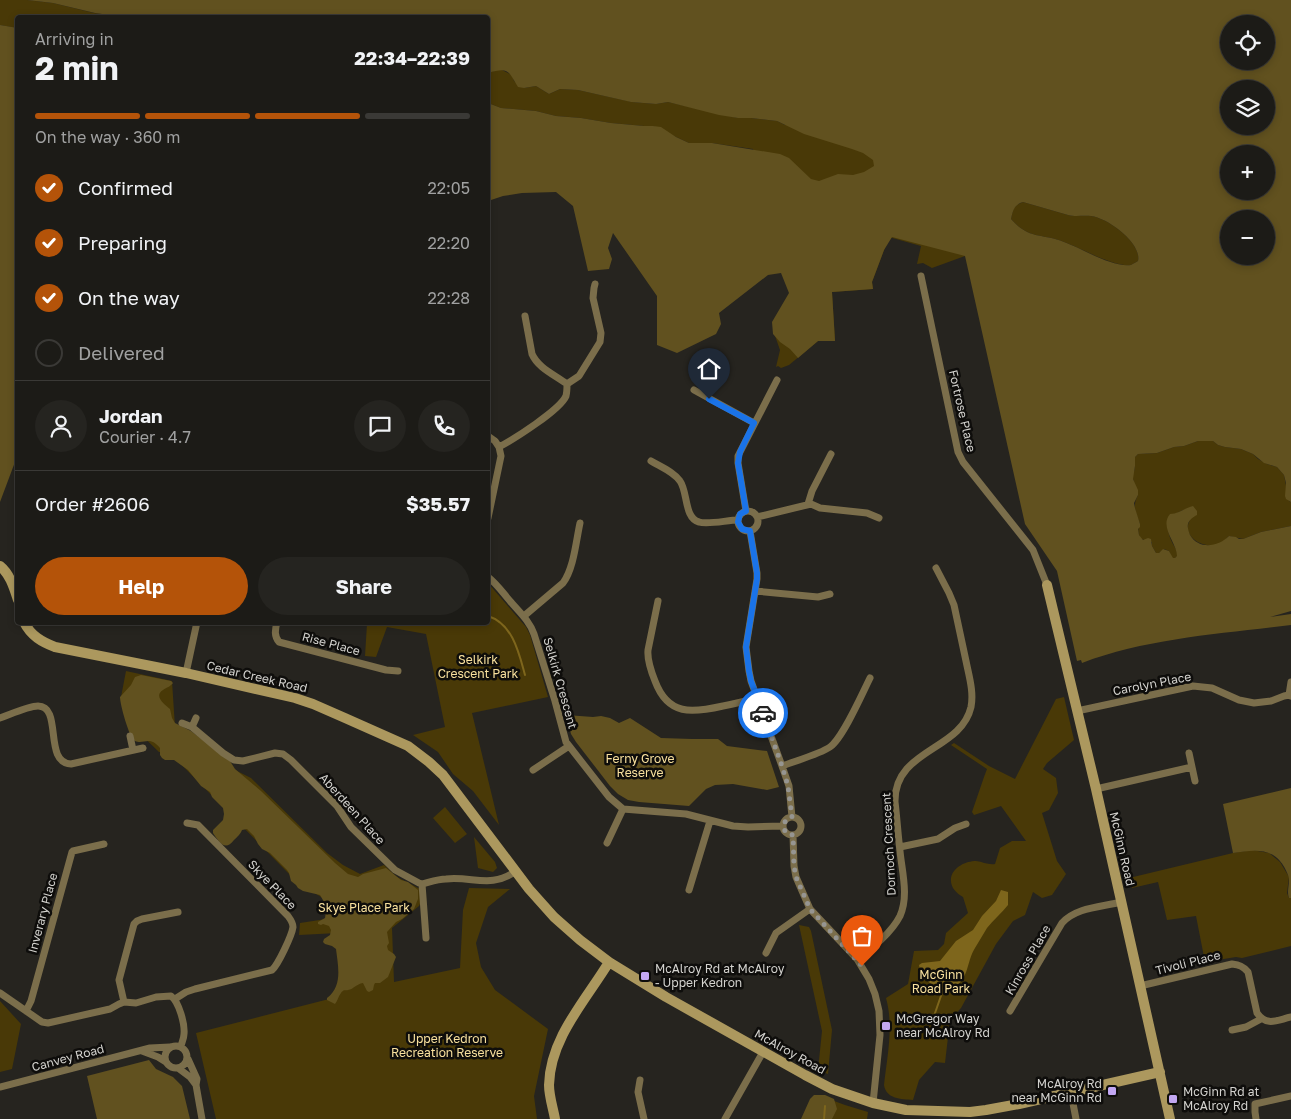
<!DOCTYPE html>
<html lang="en">
<head>
<meta charset="utf-8">
<style>
  body { margin:0; font-family:"Golos Text",sans-serif; background:#252420; color:#f1f3f6; height:100vh; display:flex; flex-direction:column; font-size:19px; white-space:nowrap }
  * { box-sizing:border-box; margin:0 }
  p { font-size:16px; color:#a0a1a1 }
  .icon { flex:none; width:28px; height:28px; fill:none; stroke:currentColor; stroke-width:2; stroke-linecap:round; stroke-linejoin:round }
  .map { position:relative; flex:1; overflow:hidden }
  .sheet { position:absolute; left:15px; top:15px; width:475px; height:610px; display:flex; flex-direction:column; background:#1c1b17; border-radius:5px; box-shadow:0 2px 8px #0003,0 0 0 1px #3a3936 }
  .sheet>* { flex:none }
  .controls { position:absolute; left:1220px; top:15px; display:grid; gap:10px }
  .controls a { display:grid; place-items:center; width:55px; height:55px; border-radius:50%; background:#1c1b17; box-shadow:0 2px 8px #0003,0 0 0 1px #3a3936; font-size:25px }
  .pin { position:absolute; display:grid; place-items:center; width:42px; height:42px; color:#fff; margin:-51px -21px; border-radius:50% 50% 50% 0; rotate:-45deg; box-shadow:0 0 5px #0007 }
  .pin .icon { rotate:45deg }
  .courier { position:absolute; display:grid; place-items:center; width:50px; height:50px; margin:-25px; border:4px solid #1a73e8; border-radius:50%; background:#fff; color:#222; box-shadow:0 1px 6px #0007 }
  .summary em { font-style:normal; font-weight:700 }
  .summary div { display:flex; flex-direction:column-reverse }
  .summary { display:flex; align-items:center; justify-content:space-between; height:85px; padding:0 20px }
  h1 { font-size:32px; font-weight:700; line-height:38px }
  .bar { display:grid; grid-template-columns:repeat(4,1fr); gap:8px 5px; align-content:center; height:60px; padding:0 20px }
  .bar i { height:6px; border-radius:4px; background:#3a3936 }
  .bar .selected { background:#b45309 }
  .bar p { grid-column:span 4 }
  .line { display:flex; align-items:center; gap:12px; padding:0 20px; border-top:1px solid #3a3936 }
  .line div { flex:1 }
  .round { display:grid; place-items:center; flex:none; width:52px; height:52px; border-radius:26px; background:#252420 }
  ol { padding:0 20px; list-style:none }
  li { display:flex; align-items:center; gap:15px; height:55px }
  li p { margin-inline-start:auto }
  li .icon { padding:5px; border-radius:50%; background:#b45309; color:#fff; stroke-width:4 }
  li:last-child { color:#a0a1a1 }
  li i { width:28px; height:28px; border:2px solid #3a3936; border-radius:50% }
  .primary-button { display:flex; gap:10px; margin-top:auto; padding:10px 20px }
  .primary-button a { flex:1; height:58px; border-radius:30px; background:#b45309; color:#fff; font-size:20px; font-weight:700; line-height:58px; text-align:center }
  .primary-button a+a { background:#252420; color:#f1f3f6 }
  .map>svg:first-child { display:block }
  .green { fill:#493907 }
  .forest { fill:#61511f; fill-rule:evenodd }
  .water { fill:#7e661c }
  .lines { fill:none; stroke-linecap:round; stroke-linejoin:round }
  .stream { stroke:#7e661c; stroke-width:2 }
  .street { stroke:#7b6e4b; stroke-width:7 }
  .secondary { stroke:#ac985e; stroke-width:10 }
  .done { stroke:#969591; stroke-width:5; stroke-dasharray:0 9 }
  .route { stroke:#1a73e8; stroke-width:6 }
  .poi-dot { fill:#c2a7f2; stroke:#0e0d0b; stroke-width:2 }
  .labels { text-anchor:middle; stroke-width:5; stroke-linejoin:round; paint-order:stroke }
  .street-label { font-size:12px; fill:#d3d2ce; stroke:#0e0d0b }
  .park-label { font-size:12px; fill:#f9e19e; stroke:#0e0d0b }
  .poi-label { font-size:12px; fill:#d3d2ce; stroke:#0e0d0b; text-anchor:start }
</style>
</head>
<body>
<div class="map">
<svg width="1291" height="1119" viewBox="0 0 1291 1119">
  <rect width="100%" height="100%" fill="#26241f"/>
  <path class="green" d="M0 0H27L53 3 94 13 116 16 121 17 18 18 17 28 0 25Z
    M500 69 512 75 514 81 524 88 536 86 549 94 560 89 578 90 632 102 656 104 668 102 738 118H751L777 121 785 125 929 92 965 256 932 268 923 263 917 264 921 246 889 237 872 282 873 289 832 292 835 341H818L789 365 781 368 778 366 776 367 780 350 773 330 796 295 753 149 712 143H689L676 137 653 126H644L611 123 581 118 556 116 536 111 501 108 488 103V73Z
    M1023 202C1038 206 1053 211 1068 215 1076 217 1083 215 1091 216 1108 218 1142 243 1138 261 1136 262 1133 264 1131 265 1113 267 1081 248 1064 242 1042 233 1029 240 1011 219 1013 209 1013 206 1023 202Z
    M1198 441H1213L1218 445 1225 447 1241 449 1253 454 1258 459 1267 464 1277 467 1284 475 1289 501 1291 502V526L1261 532 1243 539 1229 536C1225 540 1221 544 1215 545 1201 548 1181 535 1190 520L1183 510 1175 514H1170C1168 524 1167 531 1171 540 1173 545 1177 549 1178 556L1175 558H1172L1169 551 1164 549 1159 553H1156L1152 546V542L1141 539C1138 533 1137 530 1140 524 1136 513 1132 506 1138 495L1133 479 1132 475 1134 472 1135 466V457L1138 454 1157 453 1174 447 1184 446Z
    M488 583 526 627 530 635 548 697 472 713 499 825 473 791 453 774 438 752 413 735 445 727 426 634 387 627 376 657 365 656 367 624 363 623 488 622Z
    M126 671 172 681 175 727 233 769 251 778 327 853 343 865 360 874 384 865 397 877 420 889 422 900 419 906 392 928 394 982 460 968 463 910 469 888 510 889 488 907 476 943 481 967 495 990 548 1029 534 1096 537 1119H216L196 1033 333 998 347 972 338 933 299 935 300 923 326 919 329 902 296 881 170 753 159 752 128 722 121 697Z
    M1064 697 1074 740 1047 763 1043 769 1056 778 1058 793 1049 810 1042 813 1057 861 1066 874 1052 895 1042 898 1033 892 1025 915 1013 921 996 944 961 1008 950 1020 945 1063 935 1062 919 1080 913 1100C901 1099 886 1099 884 1085 887 1057 894 1026 886 998L908 984 914 951 938 950 944 944 946 933 968 913 963 897C956 893 950 887 951 878 953 867 966 861 976 861 983 862 988 865 995 864L1000 848 1012 841H1026L1001 806 974 815 972 812 984 777 987 769 951 745 954 743 989 766 1015 779 1056 699Z
    M445 807 467 834 455 843 433 818Z
    M474 837 495 862 497 868 493 872 478 868Z
    M1252 850 1269 853 1280 862 1289 877 1287 893 1289 898H1291V946L1242 958 1236 957 1205 962 1196 916 1167 920 1158 882 1132 888 1129 878 1233 853Z
    M799 925 809 927 811 931 832 1030 828 1074 818 1070 822 1031Z
    M0 1001 21 1024 12 1069 0 1072Z
    M818 1095 845 1105 868 1112 867 1119H807Z"/>
  <path class="forest" d="M27 0H1291V502L1286 499 1285 496 1286 483 1284 475 1277 467 1264 463 1253 454 1241 449 1225 447 1218 445 1213 441H1198L1184 446 1174 447 1157 453 1138 454 1135 457V466L1133 479 1138 490V495L1134 503 1135 508 1140 524V527L1138 529 1139 535 1143 540 1148 538 1151 539 1152 546 1156 553H1159L1163 549 1169 551 1173 558H1175L1177 556C1177 543 1159 527 1170 514 1178 514 1185 508 1193 506L1197 511V515C1193 517 1189 520 1188 524 1187 527 1189 532 1190 535 1199 550 1218 547 1229 536L1236 537 1239 539H1243L1261 532 1291 526V611L1270 617 1291 614V625C1221 634 1148 638 1082 663L1081 660 1077 661 1057 571 1025 524 965 256 892 237 884 250 872 282 873 289 832 292 835 341H818L798 358 790 349 780 342 773 334 772 322 789 293 781 273 768 275 719 313 721 324 716 334 677 353 657 345V296L613 233 608 248 612 259 609 269 588 271 573 206 556 192 522 193 503 196 488 201V103L501 108 536 111 556 116 581 118 611 123 644 126H653L661 127 676 137 689 143H712L780 154 789 158 811 179 819 181 838 174 853 175 864 172 874 166 873 160 863 153 852 149 804 134 777 121 751 118H738L719 115 668 102 656 104 631 102 578 90 560 89 549 94 536 86 524 88 518 87C508 71 509 67 488 73V18H121L116 16 95 13 53 3ZM1229 24H1266V61H1229ZM1229 89H1266V126H1229ZM1229 154H1266V191H1229ZM1023 202C1038 206 1053 211 1068 215 1076 217 1083 215 1091 216 1108 218 1142 243 1138 261 1136 262 1133 264 1131 265 1113 268 1081 248 1064 242 1042 233 1029 240 1011 219 1013 210 1014 205 1023 202ZM1229 219H1266V256H1229Z
    M0 25 18 28V454L0 502Z
    M141 675 171 681 173 683C170 687 167 687 163 690 153 696 165 705 170 709L172 718 175 723 191 731 230 761 235 769 261 791 335 863 348 874 358 877 363 874 386 868 401 880 408 882 418 890V899L414 909 402 919 396 922 387 932 389 943 387 946 388 950 394 954 396 957 388 977 380 983H375L374 985 373 990 369 992 367 991 363 983C356 984 354 989 348 990 344 991 344 989 341 993 338 997 338 1000 335 1004L327 1000V998C343 986 338 966 336 949L332 946 325 944 323 942 324 939 330 935 331 930 329 926 323 924 321 925 318 924V922L325 918C327 908 325 903 320 895L303 891 298 888 296 885 291 881 289 873 287 870 270 853 262 849 258 844 254 836 247 829 242 830C240 835 237 837 234 840 225 852 219 842 213 833V830L223 820 224 814 223 808 212 797 210 792 201 786 188 770 174 760H165L162 758 160 755V748C149 735 144 745 135 741 129 738 120 704 120 697L131 685 135 677Z
    M566 715 593 717 601 716 610 718 619 723 630 718 661 738 692 739H718L727 746 767 751 779 787 767 790 733 784 715 785 706 789 689 806 639 802 628 800 618 794 610 786 576 742 571 734Z
    M1291 788V898H1289C1286 890 1291 882 1288 875 1277 847 1258 849 1233 853L1223 804Z
    M149 1060 156 1069 173 1077 182 1086 190 1119H97L87 1076Z
    M814 1095H825L834 1099 837 1109 832 1119H801L810 1099Z"/>
  <path class="water" d="M1001 890 1008 892V905C1002 913 993 920 987 928 983 935 979 941 975 948 966 962 969 984 949 989 941 992 937 989 931 984 925 979 920 973 919 965L922 963 940 961 956 941 973 930 982 916 996 901Z"/>
  <g class="lines">
    <path class="stream" d="M488 616C513 624 519 653 525 675
      M934 1016 943 990
      M824 1119 825 1106"/>
    <path class="street" d="M921 276 958 452 963 462 1033 550 1047 585
      M525 316 532 354C538 368 555 375 567 384
      M694 390 754 423
      M488 436 495 441 499 447
      M651 461C661 467 674 472 680 481 688 492 684 518 699 522 707 525 728 520 738 520
      M808 504 812 491 831 454
      M738 521a10 10 0 1 1 20 0a10 10 0 1 1-20 0Z
      M746 511 738 463V456L777 380
      M757 517 811 504 820 508 867 513 879 518
      M488 518 501 456 499 447C514 439 560 410 566 396 567 392 567 388 567 384L579 376 600 342 601 333 593 298 594 288 595 284
      M750 531 757 573V579L746 647 749 671 751 681 782 766 789 786 792 817
      M488 577C497 584 503 593 510 601 519 612 529 620 534 634L555 701 566 742 609 797 623 809 686 814 733 826 748 827 783 826
      M755 591 818 597 830 594
      M658 601 648 650C647 660 651 671 655 681 668 716 692 713 723 706 734 704 746 701 757 698
      M524 616 563 583C574 568 576 541 580 523
      M277 622C275 630 274 636 279 642L386 670 398 671
      M186 673 197 622
      M1289 695 1291 682
      M1077 711 1193 686 1212 688 1239 700 1254 703 1271 701 1284 696 1289 695 1291 696
      M0 718C9 715 28 706 38 706 63 706 43 763 71 764L143 748
      M182 723 192 727 223 753 234 760 243 761 275 753 283 754 291 760 337 806 351 827 395 870 419 883 422 884C430 882 438 879 446 879 473 876 491 889 516 871
      M192 727 196 718
      M130 736 133 750
      M782 766C795 761 820 754 830 747 843 738 862 694 870 678
      M1192 767 1195 781
      M533 770 569 746
      M1096 789 1192 767 1189 753
      M783 826a9 9 0 1 1 18 0a9 9 0 1 1-18 0Z
      M793 835 794 866 796 877 810 909 857 959 869 979 875 994 879 1011 880 1035 873 1103
      M607 843 623 809
      M900 847 938 839 955 828 966 824
      M422 884 426 938
      M689 890 710 821
      M766 953 776 933 810 909
      M857 959C872 949 892 932 900 916 909 896 902 872 900 851 898 835 897 818 895 802 894 749 961 751 971 707 974 692 969 676 966 661 962 642 958 624 954 605L949 593 936 568
      M1140 986 1232 964C1239 965 1243 966 1248 972L1257 1013C1267 1027 1277 1020 1291 1017
      M0 993 42 1022 48 1023 110 1009 119 1004 124 1002 136 1003 156 997 171 996C179 1002 185 1024 184 1034 184 1038 182 1042 181 1046
      M175 999 186 992 195 989 272 970C278 965 292 935 293 927 293 923 291 920 288 916L198 825 187 823
      M124 1002 119 980 134 924 137 921 142 919 178 912
      M26 1011 31 1001 72 852 73 851 104 844
      M1010 1011 1062 923C1076 907 1102 907 1121 902
      M1232 1030 1246 1027 1261 1019
      M165 1057a11 11 0 1 1 22 0a11 11 0 1 1-22 0Z
      M142 1051 158 1057 166 1062
      M188 1059 197 1079 196 1085 202 1119
      M178 1068 190 1077 196 1085
      M640 1080 638 1092 644 1119
      M0 1087 150 1048 170 1047
      M1071 1093 1076 1119
      M725 1119 763 1052
      M1256 1119 1255 1112V1104L1291 1096"/>
    <path class="secondary" d="M0 566C10 574 14 588 18 600
      M1047 585 1096 789 1170 1119
      M24 622C31 636 42 642 55 647L186 673 295 698 313 704 345 718 408 746 429 762 443 775 529 889 554 917 580 940 609 962 666 997 805 1075 832 1089 873 1103 906 1110 970 1112 986 1110 1019 1104 1160 1072
      M555 1119C553 1108 549 1096 549 1085 550 1038 586 1000 609 962"/>
  </g>
  <g class="lines">
    <path class="done" d="M763 713 782 766 788 786 792 817C784 819 782 826 786 833L793 835 794 866 796 877 810 909 862 966"/>
    <path class="route" d="M709 399 754 423 740 452 738 463 746 511 740 514 738 522 742 529 750 531 757 573V579L746 647 749 671 751 681 763 713"/>
  </g>
  <g class="poi-dot">
    <rect x="640" y="971" width="10" height="10" rx="2.5"/>
    <rect x="881" y="1021" width="10" height="10" rx="2.5"/>
    <rect x="1107" y="1086" width="10" height="10" rx="2.5"/>
    <rect x="1168" y="1094" width="10" height="10" rx="2.5"/>
  </g>
  <g class="labels">
    <g class="street-label">
      <text transform="translate(962 411) rotate(77)" y="4">Fortrose Place</text>
      <text transform="translate(331 644) rotate(15)" y="4">Rise Place</text>
      <text transform="translate(257 677) rotate(13)" y="4">Cedar Creek Road</text>
      <text transform="translate(560 683) rotate(74)" y="4">Selkirk Crescent</text>
      <text transform="translate(1152 684) rotate(-11)" y="4">Carolyn Place</text>
      <text transform="translate(352 809) rotate(48)" y="4">Aberdeen Place</text>
      <text transform="translate(889 844) rotate(-93)" y="4">Dornoch Crescent</text>
      <text transform="translate(1122 849) rotate(77)" y="4">McGinn Road</text>
      <text transform="translate(272 885) rotate(46)" y="4">Skye Place</text>
      <text transform="translate(43 913) rotate(-75)" y="4">Inverary Place</text>
      <text transform="translate(1028 960) rotate(-60)" y="4">Kinross Place</text>
      <text transform="translate(1188 963) rotate(-14)" y="4">Tivoli Place</text>
      <text transform="translate(790 1052) rotate(29)" y="4">McAlroy Road</text>
      <text transform="translate(68 1058) rotate(-15)" y="4">Canvey Road</text>
    </g>
    <g class="park-label">
      <text x="478" y="664">Selkirk<tspan x="478" dy="14">Crescent Park</tspan></text>
      <text x="640" y="763">Ferny Grove<tspan x="640" dy="14">Reserve</tspan></text>
      <text x="364" y="912">Skye Place Park</text>
      <text x="941" y="979">McGinn<tspan x="941" dy="14">Road Park</tspan></text>
      <text x="447" y="1043">Upper Kedron<tspan x="447" dy="14">Recreation Reserve</tspan></text>
    </g>
    <g class="poi-label">
      <text x="655" y="973">McAlroy Rd at McAlroy<tspan x="655" dy="14">- Upper Kedron</tspan></text>
      <text x="896" y="1023">McGregor Way<tspan x="896" dy="14">near McAlroy Rd</tspan></text>
      <text x="1102" y="1088" text-anchor="end">McAlroy Rd<tspan x="1102" dy="14">near McGinn Rd</tspan></text>
      <text x="1183" y="1096">McGinn Rd at<tspan x="1183" dy="14">McAlroy Rd</tspan></text>
    </g>
  </g>
</svg>
<div class="controls">
<a><svg class="icon" aria-label="locate" viewBox="0 0 24 24"><circle cx="12" cy="12" r="6"/><path d="M12 2v4M12 18v4M2 12h4M18 12h4"/></svg></a>
<a><svg class="icon" aria-label="layers" viewBox="0 0 24 24"><path d="M12 4l9 5-9 5-9-5zM3 14l9 5 9-5"/></svg></a>
<a>+</a>
<a>−</a>
</div>
<div class="pin" style="left:862px;top:966px;background:#ea580c"><svg class="icon" aria-label="bag" viewBox="0 0 24 24"><path d="M5 8h14l-1 12H6zM9 8a3 3 0 0 1 6 0"/></svg></div>
<div class="pin" style="left:709px;top:399px;background:#1f2937"><svg class="icon" aria-label="home" viewBox="0 0 24 24"><path d="M3 11l9-7 9 7M6 9v11h12V9"/></svg></div>
<div class="courier" style="left:763px;top:713px"><svg class="icon" aria-label="car" viewBox="0 0 24 24"><path d="M5 17H2v-5l4-1 3-4h7l3 4 3 1v5h-3M9 17h6M6 11h13"/><circle cx="7" cy="17" r="2"/><circle cx="17" cy="17" r="2"/></svg></div>
<section class="sheet">
<div class="summary"><div><h1>2 min</h1><p>Arriving in</p></div><em>22:34–22:39</em></div>
<div class="bar"><i class="selected"></i><i class="selected"></i><i class="selected"></i><i></i><p>On the way · 360 m</p></div>
<ol>
<li><svg class="icon" aria-label="check" viewBox="0 0 24 24"><path d="M5 12l5 5 9-10"/></svg>Confirmed<p>22:05</p></li>
<li><svg class="icon" aria-label="check" viewBox="0 0 24 24"><path d="M5 12l5 5 9-10"/></svg>Preparing<p>22:20</p></li>
<li><svg class="icon" aria-label="check" viewBox="0 0 24 24"><path d="M5 12l5 5 9-10"/></svg>On the way<p>22:28</p></li>
<li><i></i>Delivered</li>
</ol>
<div class="line" style="height:90px"><a class="round"><svg class="icon" aria-label="person" viewBox="0 0 24 24"><circle cx="12" cy="8" r="4"/><path d="M4 21q1-7 8-7t8 7"/></svg></a><div><b>Jordan</b><p>Courier · 4.7</p></div><a class="round"><svg class="icon" aria-label="chat" viewBox="0 0 24 24"><path d="M4 5h16v11H9l-5 4z"/></svg></a><a class="round"><svg class="icon" aria-label="phone" viewBox="0 0 24 24"><path d="M5 4h4l2 5-3 2q2 4 5 5l2-3 5 2v4C11 20 4 13 5 4z"/></svg></a></div>
<div class="line" style="height:65px"><div>Order #2606</div><b>$35.57</b></div>
<div class="primary-button"><a>Help</a><a>Share</a></div>
</section>
</div>
</body>
</html>
